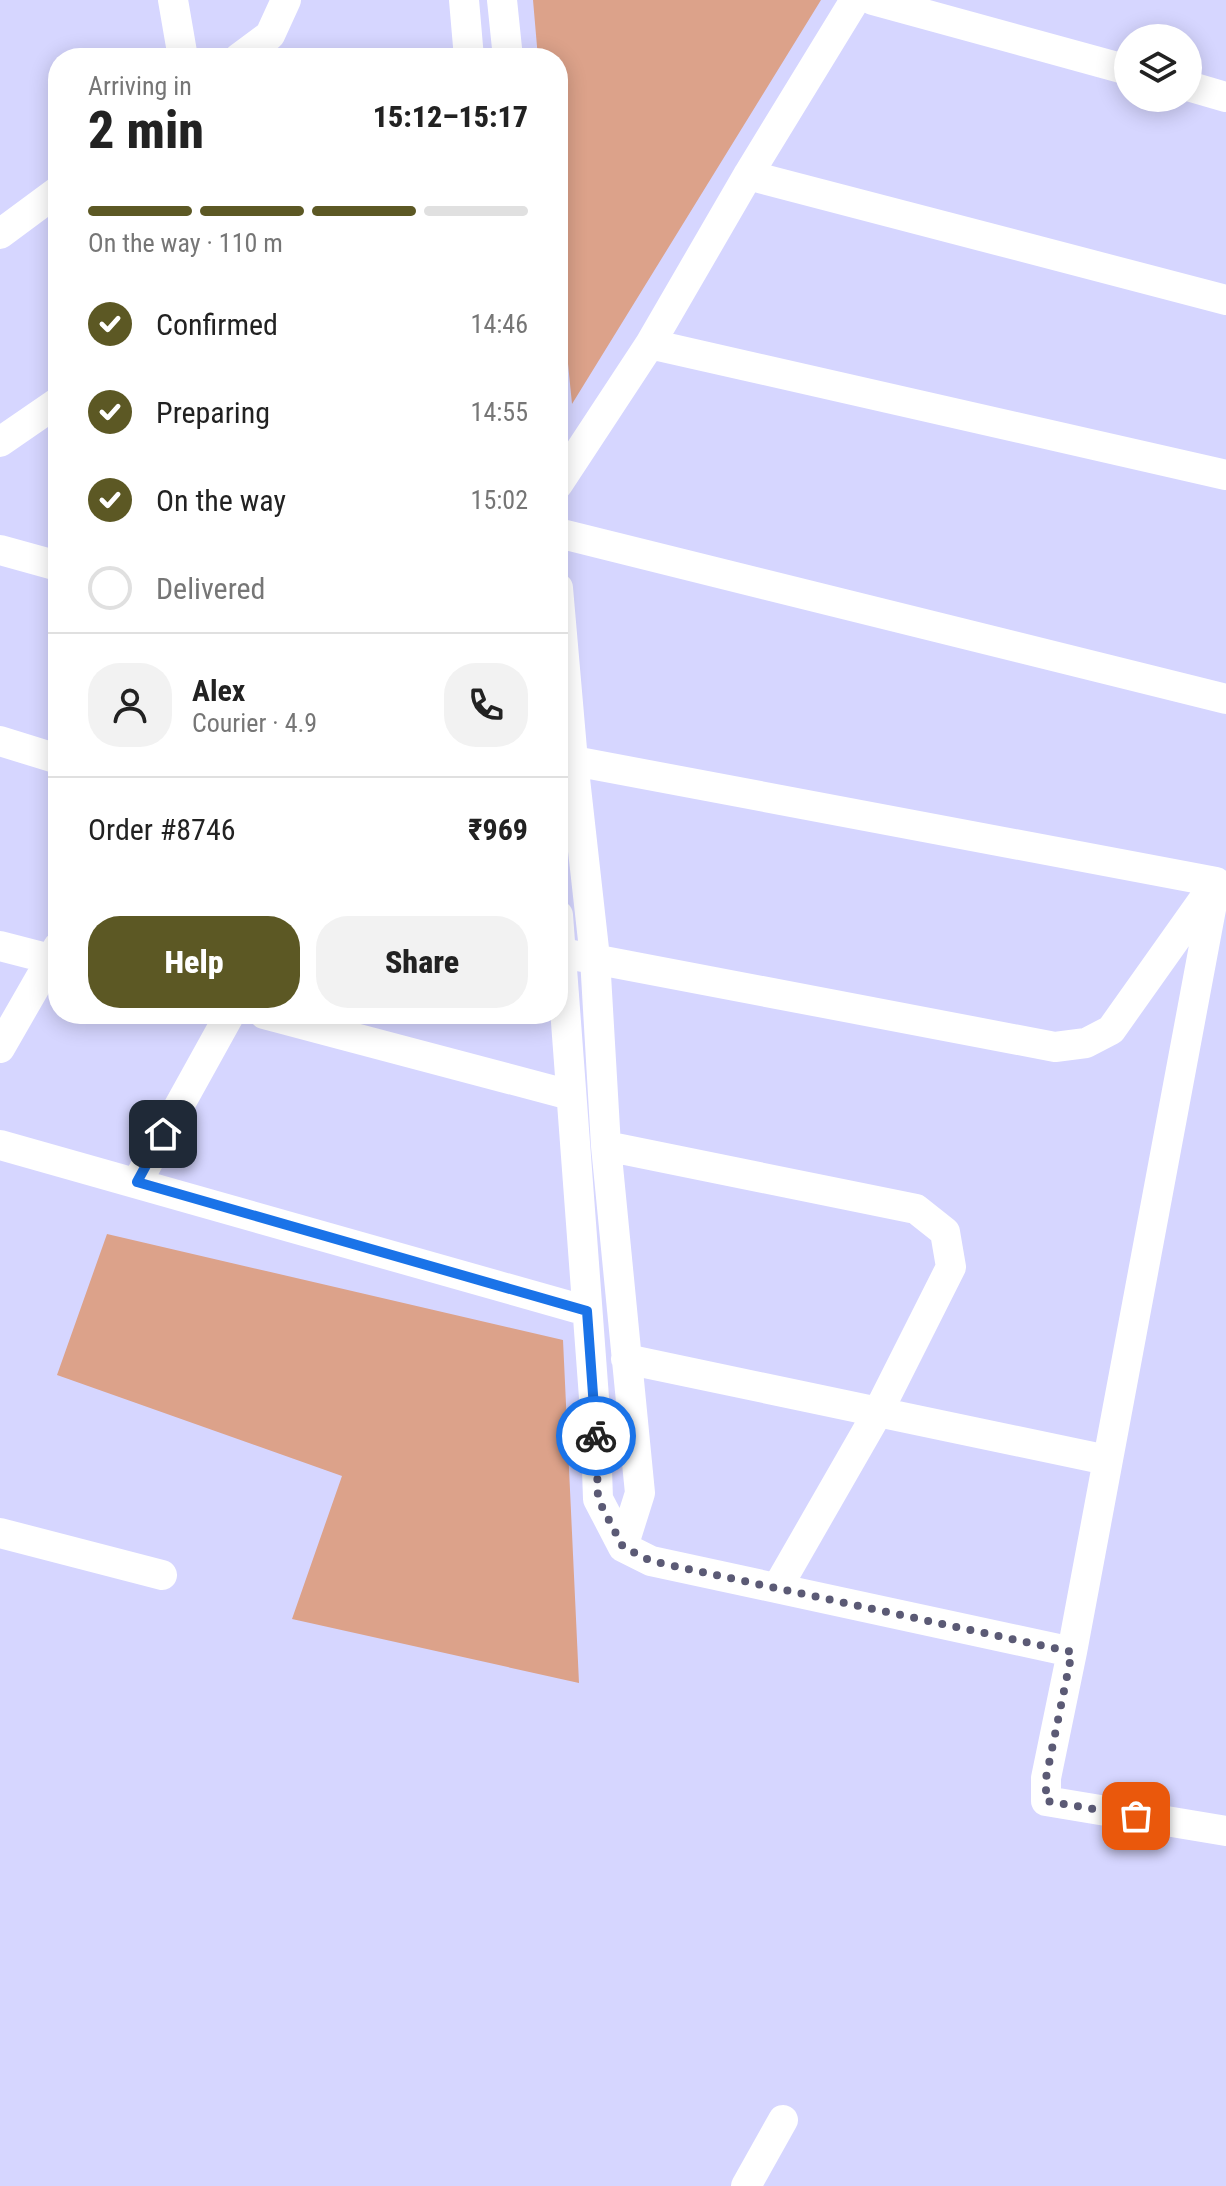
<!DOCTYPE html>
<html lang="en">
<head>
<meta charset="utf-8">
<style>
  body { margin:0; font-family:"Roboto Condensed",sans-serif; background:#f2f2f2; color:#222; height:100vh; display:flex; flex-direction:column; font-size:30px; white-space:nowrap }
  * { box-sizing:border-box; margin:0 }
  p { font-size:26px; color:#767676 }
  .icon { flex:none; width:44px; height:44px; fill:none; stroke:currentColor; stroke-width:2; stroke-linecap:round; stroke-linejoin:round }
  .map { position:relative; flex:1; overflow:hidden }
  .side { position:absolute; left:48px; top:48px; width:520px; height:976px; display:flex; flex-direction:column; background:#fff; border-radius:32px; box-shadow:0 4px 20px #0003 }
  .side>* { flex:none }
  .fabs { position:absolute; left:1114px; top:24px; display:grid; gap:16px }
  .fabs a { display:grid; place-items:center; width:88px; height:88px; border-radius:50%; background:#fff; box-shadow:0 4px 20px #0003; font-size:40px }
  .pin { position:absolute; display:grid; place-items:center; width:68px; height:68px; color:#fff; margin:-34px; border-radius:16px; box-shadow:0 4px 12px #0006 }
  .courier { position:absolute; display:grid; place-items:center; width:80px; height:80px; margin:-40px; border:6px solid #1a73e8; border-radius:50%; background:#fff; color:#222; box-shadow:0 2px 10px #0007 }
  .overview em { font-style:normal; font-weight:800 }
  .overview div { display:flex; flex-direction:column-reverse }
  .overview { display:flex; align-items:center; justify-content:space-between; height:136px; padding:0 40px }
  h1 { font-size:52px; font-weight:800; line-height:60px }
  .bar { display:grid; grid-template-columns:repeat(4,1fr); gap:12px 8px; align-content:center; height:96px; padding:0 40px }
  .bar i { height:10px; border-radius:6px; background:#e0e0e0 }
  .bar .on { background:#5c5824 }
  .bar p { grid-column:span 4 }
  .line { display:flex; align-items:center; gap:20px; padding:0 40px; border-top:2px solid #e0e0e0 }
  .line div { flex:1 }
  .round { display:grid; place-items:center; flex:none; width:84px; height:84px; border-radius:32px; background:#f2f2f2 }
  ol { padding:0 40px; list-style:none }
  li { display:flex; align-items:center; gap:24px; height:88px }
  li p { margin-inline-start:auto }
  li .icon { padding:8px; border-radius:50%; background:#5c5824; color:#fff; stroke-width:4 }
  li:last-child { color:#767676 }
  li i { width:44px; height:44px; border:4px solid #e0e0e0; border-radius:50% }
  .button { display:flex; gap:16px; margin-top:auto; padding:16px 40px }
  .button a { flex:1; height:92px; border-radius:32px; background:#5c5824; color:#fff; font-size:32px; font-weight:800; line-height:92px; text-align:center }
  .button a+a { background:#f2f2f2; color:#222 }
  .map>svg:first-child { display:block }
  .green { fill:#dca28a }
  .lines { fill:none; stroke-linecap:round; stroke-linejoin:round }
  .street { stroke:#fff; stroke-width:30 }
  .done { stroke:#5b5a75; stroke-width:8; stroke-dasharray:0 14.4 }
  .route { stroke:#1a73e8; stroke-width:10 }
</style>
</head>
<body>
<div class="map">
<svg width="1226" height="2186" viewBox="0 0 1226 2186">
  <rect width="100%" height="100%" fill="#d6d6ff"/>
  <path class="green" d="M533 0H821L572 404 558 263V58H538Z
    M107 1234 563 1340 579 1683 292 1619 342 1476 57 1375Z"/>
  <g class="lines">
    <path class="street" d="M173 0 183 58
      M464 0 469 58
      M502 0 508 58
      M873 0 1128 70
      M239 58 270 35 286 0
      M1188 86 1226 97
      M748 175 1226 300
      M0 234 58 191
      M650 344 1226 475
      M0 442 58 402
      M558 484 650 344 748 175 855 0
      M558 533 1226 699
      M0 550 58 566
      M558 588 573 761 595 958 606 1146 640 1493 623 1547
      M0 741 58 759
      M558 758 1216 882 1111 1030 1086 1043 1055 1047 562 953
      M558 915 595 1411 598 1499 623 1547 651 1561 1072 1652 1046 1778V1801L1226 1831
      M0 946 58 961
      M264 1014 570 1095
      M0 1048 58 947
      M0 1145 587 1311
      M606 1146 916 1209 945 1232 951 1267 878 1412 777 1588
      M137 1182 230 1014
      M626 1359 1107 1460
      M0 1533 162 1575
      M1072 1652 1214 893
      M746 2186 783 2120"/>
  </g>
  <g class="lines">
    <path class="done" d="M596 1436 598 1499 623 1547 651 1561 1072 1652 1046 1778V1801L1136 1816"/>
    <path class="route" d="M163 1134 137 1182 587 1311 596 1436"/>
  </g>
</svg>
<div class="fabs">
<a><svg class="icon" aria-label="layers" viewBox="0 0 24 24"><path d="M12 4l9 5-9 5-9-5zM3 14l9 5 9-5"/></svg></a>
</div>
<div class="pin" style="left:1136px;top:1816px;background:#ea580c"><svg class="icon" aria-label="bag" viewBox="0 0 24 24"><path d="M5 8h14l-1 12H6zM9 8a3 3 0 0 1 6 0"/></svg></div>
<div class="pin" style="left:163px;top:1134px;background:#1f2937"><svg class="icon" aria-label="home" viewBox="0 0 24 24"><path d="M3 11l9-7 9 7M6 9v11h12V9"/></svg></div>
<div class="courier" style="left:596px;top:1436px"><svg class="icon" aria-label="bike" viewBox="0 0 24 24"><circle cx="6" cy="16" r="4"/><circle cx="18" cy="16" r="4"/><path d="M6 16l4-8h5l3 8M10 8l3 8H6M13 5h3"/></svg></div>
<section class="side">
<div class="overview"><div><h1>2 min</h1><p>Arriving in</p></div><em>15:12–15:17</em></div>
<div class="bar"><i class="on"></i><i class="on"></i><i class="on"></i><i></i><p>On the way · 110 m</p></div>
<ol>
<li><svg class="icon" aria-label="check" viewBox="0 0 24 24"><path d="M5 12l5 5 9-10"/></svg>Confirmed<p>14:46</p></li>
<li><svg class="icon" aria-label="check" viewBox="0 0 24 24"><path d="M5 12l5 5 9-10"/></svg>Preparing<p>14:55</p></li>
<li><svg class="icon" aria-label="check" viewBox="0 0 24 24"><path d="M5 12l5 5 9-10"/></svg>On the way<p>15:02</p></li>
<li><i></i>Delivered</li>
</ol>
<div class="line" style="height:144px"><a class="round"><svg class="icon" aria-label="person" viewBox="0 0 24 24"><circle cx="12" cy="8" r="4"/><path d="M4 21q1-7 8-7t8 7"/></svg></a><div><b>Alex</b><p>Courier · 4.9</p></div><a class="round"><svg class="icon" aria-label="phone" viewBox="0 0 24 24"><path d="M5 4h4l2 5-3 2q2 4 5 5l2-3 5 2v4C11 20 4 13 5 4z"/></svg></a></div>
<div class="line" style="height:104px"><div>Order #8746</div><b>₹969</b></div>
<div class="button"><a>Help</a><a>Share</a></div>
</section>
</div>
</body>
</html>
